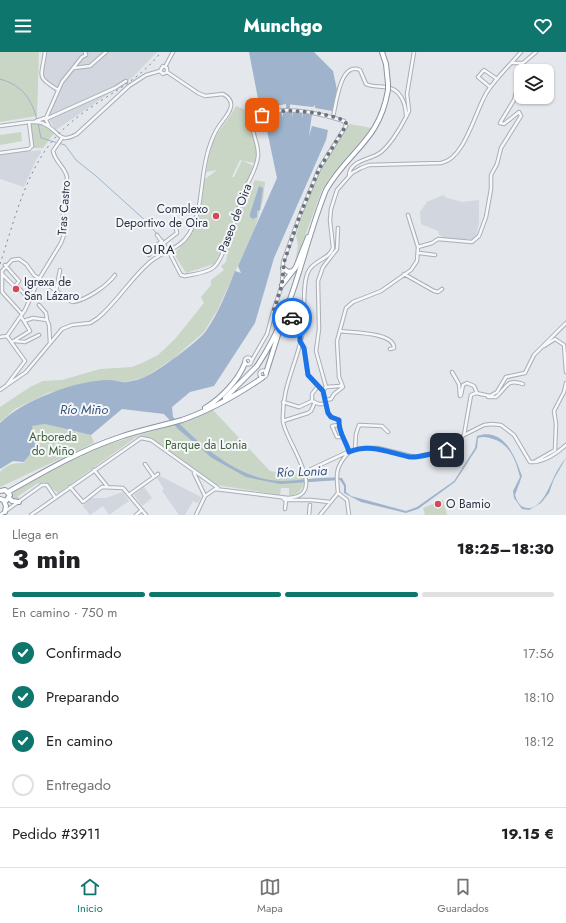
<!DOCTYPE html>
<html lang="es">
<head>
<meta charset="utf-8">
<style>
  body { margin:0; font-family:Jost,sans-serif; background:#f6f6f6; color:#202124; height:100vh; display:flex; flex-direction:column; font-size:15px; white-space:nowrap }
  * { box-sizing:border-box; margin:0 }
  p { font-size:13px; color:#757577 }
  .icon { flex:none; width:22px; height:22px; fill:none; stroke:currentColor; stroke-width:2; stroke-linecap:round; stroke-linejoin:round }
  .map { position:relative; height:463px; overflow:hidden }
  .details { display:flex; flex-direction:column; background:#fff; flex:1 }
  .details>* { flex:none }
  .fabs { position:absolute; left:514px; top:12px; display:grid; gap:8px }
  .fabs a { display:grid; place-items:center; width:40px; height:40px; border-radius:8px; background:#fff; box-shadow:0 1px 3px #0004; font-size:20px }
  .pin { position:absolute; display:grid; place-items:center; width:34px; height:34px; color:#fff; margin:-17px; border-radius:8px; box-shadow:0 2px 6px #0006 }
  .courier { position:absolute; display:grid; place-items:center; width:40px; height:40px; margin:-20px; border:3px solid #1a73e8; border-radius:50%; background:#fff; color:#222; box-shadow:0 1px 5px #0007 }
  .summary em { font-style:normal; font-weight:800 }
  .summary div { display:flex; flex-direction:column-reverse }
  .summary { display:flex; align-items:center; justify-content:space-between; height:68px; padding:0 12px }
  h1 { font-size:26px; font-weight:800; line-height:30px }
  .bar { display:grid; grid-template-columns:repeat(4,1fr); gap:6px 4px; align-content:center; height:48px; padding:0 12px }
  .bar i { height:5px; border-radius:3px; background:#e0e0e0 }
  .bar .selected { background:#0f766e }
  .bar p { grid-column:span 4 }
  .line { display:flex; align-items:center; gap:10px; padding:0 12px; border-top:1px solid #e0e0e0 }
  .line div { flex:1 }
  ol { padding:0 12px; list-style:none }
  li { display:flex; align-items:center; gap:12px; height:44px }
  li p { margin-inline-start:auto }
  li .icon { padding:4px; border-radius:50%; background:#0f766e; color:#fff; stroke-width:4 }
  li:last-child { color:#757577 }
  li i { width:22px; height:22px; border:2px solid #e0e0e0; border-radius:50% }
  header { display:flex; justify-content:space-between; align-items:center; height:52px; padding:0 12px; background:#0f766e; color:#fff; font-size:18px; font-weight:800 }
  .dock { display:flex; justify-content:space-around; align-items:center; height:56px; border-top:1px solid #e0e0e0; background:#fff; font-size:11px; color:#757577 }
  .dock a { display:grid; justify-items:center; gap:2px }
  .dock .selected { color:#0f766e }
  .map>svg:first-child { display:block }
  .built { fill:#d2d6de }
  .green { fill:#c9d6c5 }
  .water { fill:#9fb4cc }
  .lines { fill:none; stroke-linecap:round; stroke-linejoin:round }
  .stream { stroke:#9fb4cc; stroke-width:1 }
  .river { stroke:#9fb4cc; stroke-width:4 }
  .minor-casing { stroke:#a9aeb7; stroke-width:4.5 }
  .highway-casing { stroke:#8b94a3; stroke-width:6 }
  .minor { stroke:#f7f8fa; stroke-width:2.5 }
  .highway { stroke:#fff; stroke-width:4 }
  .rail { stroke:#7d8696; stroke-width:1; stroke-dasharray:2 4; stroke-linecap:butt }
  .minor-bridge-casing { stroke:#a9aeb7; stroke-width:4.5; stroke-linecap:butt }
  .highway-bridge-casing { stroke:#8b94a3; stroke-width:6; stroke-linecap:butt }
  .minor-bridge { stroke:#f7f8fa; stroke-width:2.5 }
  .highway-bridge { stroke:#fff; stroke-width:4 }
  .done { stroke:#6c737f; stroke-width:4; stroke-dasharray:0 7.2 }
  .route { stroke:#1a73e8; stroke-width:5 }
  .poi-dot { fill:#d1495b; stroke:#f4f6f9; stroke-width:1.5 }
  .labels { text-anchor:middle; stroke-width:4; stroke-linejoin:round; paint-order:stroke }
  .street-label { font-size:12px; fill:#2b3445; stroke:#f4f6f9 }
  .poi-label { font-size:12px; fill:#2b3445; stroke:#f4f6f9; text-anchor:start }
  .park-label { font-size:12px; fill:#3f6138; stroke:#f4f6f9 }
  .neighbourhood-label { font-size:13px; letter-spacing:1px; fill:#1d2536; stroke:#f4f6f9 }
  .water-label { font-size:13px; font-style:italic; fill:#34527a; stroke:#f4f6f9 }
</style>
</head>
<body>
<header><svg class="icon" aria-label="menu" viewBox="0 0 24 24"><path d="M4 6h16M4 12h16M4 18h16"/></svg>Munchgo<svg class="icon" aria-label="heart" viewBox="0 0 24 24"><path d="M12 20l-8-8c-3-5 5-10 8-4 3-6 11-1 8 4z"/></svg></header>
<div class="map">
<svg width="566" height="463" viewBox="0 0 566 463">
  <rect width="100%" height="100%" fill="#e4e7ec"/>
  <path class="built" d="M43 0H157L133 25 56 78 50 69 49 62 56 40 40 27Z
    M41 98V101L36 108 24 135 0 127V103Z
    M443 143 447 146 462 150 479 148V170L476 184 472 187H447L439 183 438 179 421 172 420 160 427 150Z
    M160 424 201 445 198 451 193 449 185 463H179L162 439 164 437 157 426Z
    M144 435 152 446 142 454 134 443Z
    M123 440 129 449 109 463 103 454 90 463 83 454 91 446H106Z"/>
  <path class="green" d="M0 0H39L37 64 0 70Z
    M236 54 251 60C254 77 262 95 254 111L240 108 232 125H234L242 108 253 114 222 198 214 212 186 221 174 202C198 174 202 165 204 128L217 118 206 120C208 109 210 97 215 86 221 75 230 66 236 54Z
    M29 70 43 71 55 80 43 96H30L32 94Z
    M349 72 372 76 331 124 322 138 295 211 298 193 296 183 310 139 318 120Z
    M21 80 22 89 0 93V83Z
    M255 128 265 130 263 148 255 176 218 257 204 280 174 306 145 325 126 330 102 329 48 341 15 357 0 370V355L30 335 43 329 62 328 100 317 132 315 144 310 158 303 175 287 204 251 201 245 211 233V228L224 218 221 214 226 210 227 203 225 202 242 155H245L249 146 246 145Z
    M213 358 270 419 291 423 304 420C304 432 304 441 289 444V436H281L280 443 217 433 153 389 143 384 135 386 58 441 44 430 39 432 38 431 18 444 19 447 14 448 11 444 14 439 45 421 99 395 187 369Z
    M45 372 91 383 94 391 0 435V420C7 412 14 411 24 411L36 395 31 374Z
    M443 448 447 463H425L423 456Z"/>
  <path class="water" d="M249 0H314L333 19 337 38 332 59 315 56V53L313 55 286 52 260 57Z
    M281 60 283 65V60H292L293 65V60L302 61V66L303 61 312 62 309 84 312 74 328 78 326 88 274 206 255 271 214 334 190 340 172 355 173 365C201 394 239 428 281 429 302 429 322 424 342 426L346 433V440L351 444 406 459 417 455 454 429 475 396 477 384C504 375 515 404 522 424L515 443C516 447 519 453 523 455 540 462 549 435 554 425 557 418 561 412 566 406L554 427 549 441 541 451 529 458 522 457 514 446 513 439 520 425C516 409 510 392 493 387 487 385 484 384 478 386L477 396 455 430 418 457 406 461 361 450 344 441V434L340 428 280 432 246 425 212 406 178 377 164 362 122 357 91 383 45 372 32 374 36 395 24 410 13 409 0 417V371C23 348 77 328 109 328 115 328 121 331 127 330 133 329 140 327 145 325 158 319 198 290 206 279 219 260 227 239 235 219L241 221 238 214 277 126 264 64 271 62 274 66 273 61Z
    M259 134 263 136 260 158 257 159V165L253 167 250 165V162Z"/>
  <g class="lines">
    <path class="stream" d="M0 27C22 33 32 47 37 68
      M38 71 41 86 65 93 76 108 96 124 148 171 157 182"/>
    <path class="river" d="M288 48V65"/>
    <g class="minor-casing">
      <path id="minor" d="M45 0C42 25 35 24 58 38
        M513 11H523L536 0
        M165 15 173 0
        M74 16 90 14 106 0
        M160 19 163 22 167 20
        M490 35 478 25 484 18 497 27
        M333 65C336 53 340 9 360 18L366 32C372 35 378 34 385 35 400 36 406 51 406 64
        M46 66 62 30 82 5 86 3 85 0
        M46 67 115 36 126 29
        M36 69 45 66 49 74
        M29 70C34 70 40 69 44 72 59 78 58 93 77 82L129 34 146 23 160 19 163 14 167 16V20
        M0 74 29 70
        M0 101 29 97 32 94 29 70
        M349 123C350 109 368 108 378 102 388 97 401 75 406 65L409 59 407 42 414 0
        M157 183 169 200
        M164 191 177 181 175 172
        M418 195 432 191 438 187 472 190 479 184 486 165 491 137V123L497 112 501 96 521 64 519 60 504 72 500 71 514 48 519 30 520 12
        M169 200 181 223 185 224C194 222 208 221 214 215 226 204 238 155 245 138 249 127 257 116 258 104 259 91 251 81 252 68 273 50 319 61 344 69L346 74 319 117 300 163 283 210 282 233 274 257
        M419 201 435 203
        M149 203 153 196 162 189
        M5 213 19 229 16 233
        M2 222 14 234 16 233
        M404 222 434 239 438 240 442 237
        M16 233 29 247
        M56 239 60 218
        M39 253 46 261 47 268
        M273.5 259a3.5 3.5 0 1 1 7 0a3.5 3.5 0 1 1-7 0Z
        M22 262 2 240V219L12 208 19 207 26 212 34 223 72 250C85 249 107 234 115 223
        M288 264 298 274 301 282
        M21 265 24 269 33 266 47 268 49 273 50 291
        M297 271 303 263
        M340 279C353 281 394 280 394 296L390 297
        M7 284 25 258 39 227 61 191 64 183 63 163 67 125C65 115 55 110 53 99L62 86
        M0 285 7 284
        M15 289 25 290 39 283
        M300 289 304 296 308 323 323 339
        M12 290 30 279 24 269
        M544 294 555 287 564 293 566 320
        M244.5 309a3.5 3.5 0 1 1 7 0a3.5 3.5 0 1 1-7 0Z
        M252 308 267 282 273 260
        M259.5 322a3.5 3.5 0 1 1 7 0a3.5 3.5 0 1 1-7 0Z
        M452 320 459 332 460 344 461 343 463 333 467 331 474 334 477 341
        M6 334 25 309 7 284
        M326 335 316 299 319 277 318 229 323 215 337 197 338 176
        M0 338 26 320 62 277 72 273 90 271 98 266C118 249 131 226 150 210 163 199 180 197 189 182 205 155 199 121 210 93 212 87 215 80 219 74 226 64 240 51 223 42L205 44 198 41 167 20
        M323 339 328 361 331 365 339 368C338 380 346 389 349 399
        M323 339 326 335 340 334 342 332
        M488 345H496C507 336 506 326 523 332
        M326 348 331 347 334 342 343 335 339 325 337 289 346 256 353 250 381 239 411 218 417 209 418 195 408 163
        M312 349V342L318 334
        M283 350 299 355 312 349 319 352H326
        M283 369 308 361 311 359 315 350
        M338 373 332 374 337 385H343
        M464 383 471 343 476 341 490 344 497 340 506 325 525 321 534 303 566 271
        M355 398 356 382 359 373 382 374 388 380
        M534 410 555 398 556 372 554 359 564 340 566 331
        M145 412 154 425
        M94 418 107 434
        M305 420 352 398 365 396H378L415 405 447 398 464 383 484 373 492 372 501 373 514 383 530 410C544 411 557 401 566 393
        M194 421 205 444
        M70 435 83 450 102 435 123 436 146 463
        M338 441 347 448 349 463
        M130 442 158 422
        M283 446 285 448H311L330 450
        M285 457 286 448
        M0 463 42 433H47L55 445
        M31 463 141 386 151 388 218 436
        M136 463 142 458
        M196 463 205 444 215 437 288 446C331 444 284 388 283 369 281 332 301 305 304 271 305 257 302 233 308 220 313 208 329 208 333 196L330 168 331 157 337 138 352 121 361 116 369 113 441 111C465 107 475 59 487 40 496 26 510 13 521 0
        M309 463 310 453
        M320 463 338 441C336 422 335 415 349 400"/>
    </g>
    <g class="highway-casing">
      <path id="highway" d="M382 0 386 12 388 32
        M283 216 288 220 293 219
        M282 233 296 215 308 185
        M257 314C296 256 301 200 326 138 349 98 379 90 388 38
        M266 321 278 283
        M225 346 254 317
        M205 356C221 346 238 329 245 311
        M0 439 5 438 10 443 6 449 0 447
        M8 440C45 419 81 398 120 385 140 378 161 374 182 368 211 358 237 343 262 326
        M9 446 12 449 19 450
        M4 449 6 454 5 460"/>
    </g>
    <use href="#minor" class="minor"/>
    <use href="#highway" class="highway"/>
    <path class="rail" d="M0 212C16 164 28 107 68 73 98 46 136 33 161 0"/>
    <g class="minor-bridge-casing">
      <path id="minor-bridge" d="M283 261 288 264"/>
    </g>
    <g class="highway-bridge-casing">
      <path id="highway-bridge" d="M388 38V32
        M254 317 257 314"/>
    </g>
    <use href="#minor-bridge" class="minor-bridge"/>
    <use href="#highway-bridge" class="highway-bridge"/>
  </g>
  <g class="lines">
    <path class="done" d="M262 63C269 61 277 59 284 59 296 58 339 62 346 71L344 77 319 117 300 163 284 210 282 233 273 260 276 263 283 262 292 266"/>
    <path class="route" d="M292 266 300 277V289L304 296 308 323 323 339 328 361 331 365 339 368C338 380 346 389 349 400 371 391 389 401 410 405 419 406 439 400 447 398"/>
  </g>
  <g class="poi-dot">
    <circle cx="216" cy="164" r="4"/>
    <circle cx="16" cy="237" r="4"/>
    <circle cx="438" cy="452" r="4"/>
  </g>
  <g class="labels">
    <g class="street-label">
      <text transform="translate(64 156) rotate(-86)" y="4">Tras Castro</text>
      <text transform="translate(235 166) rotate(-69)" y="4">Paseo de Oira</text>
    </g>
    <g class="poi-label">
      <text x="208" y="161" text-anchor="end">Complexo<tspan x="208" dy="14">Deportivo de Oira</tspan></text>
      <text x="24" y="234">Igrexa de<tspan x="24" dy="14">San Lázaro</tspan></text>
      <text x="446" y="456">O Bamio</text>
    </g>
    <g class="park-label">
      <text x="53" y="389">Arboreda<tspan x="53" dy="14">do Miño</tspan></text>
      <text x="206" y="397">Parque da Lonia</text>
    </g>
    <g class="neighbourhood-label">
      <text x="159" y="202">OIRA</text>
    </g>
    <g class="water-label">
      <text x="84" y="362">Río Miño</text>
      <text transform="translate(302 419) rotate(-2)" y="5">Río Lonia</text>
    </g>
  </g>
</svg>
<div class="fabs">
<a><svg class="icon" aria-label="layers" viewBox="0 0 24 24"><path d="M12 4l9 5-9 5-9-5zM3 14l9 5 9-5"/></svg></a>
</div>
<div class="pin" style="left:262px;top:63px;background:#ea580c"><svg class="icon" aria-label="bag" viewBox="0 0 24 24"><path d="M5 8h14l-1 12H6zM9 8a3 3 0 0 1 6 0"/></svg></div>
<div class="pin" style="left:447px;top:398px;background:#1f2937"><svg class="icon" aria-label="home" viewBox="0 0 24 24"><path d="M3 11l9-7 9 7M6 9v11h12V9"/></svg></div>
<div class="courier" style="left:292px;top:266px"><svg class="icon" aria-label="car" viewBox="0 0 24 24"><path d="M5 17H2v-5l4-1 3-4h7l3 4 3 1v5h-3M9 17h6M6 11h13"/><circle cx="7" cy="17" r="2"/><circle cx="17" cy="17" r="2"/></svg></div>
</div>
<section class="details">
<div class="summary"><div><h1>3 min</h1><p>Llega en</p></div><em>18:25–18:30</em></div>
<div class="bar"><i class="selected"></i><i class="selected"></i><i class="selected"></i><i></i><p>En camino · 750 m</p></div>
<ol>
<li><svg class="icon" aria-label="check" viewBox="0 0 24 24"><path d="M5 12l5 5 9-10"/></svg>Confirmado<p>17:56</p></li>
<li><svg class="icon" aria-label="check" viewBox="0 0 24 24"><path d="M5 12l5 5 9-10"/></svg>Preparando<p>18:10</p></li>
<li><svg class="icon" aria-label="check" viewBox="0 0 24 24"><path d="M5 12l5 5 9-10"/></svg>En camino<p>18:12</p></li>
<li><i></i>Entregado</li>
</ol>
<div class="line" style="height:52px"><div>Pedido #3911</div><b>19.15 €</b></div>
</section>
<nav class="dock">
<a class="selected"><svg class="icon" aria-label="home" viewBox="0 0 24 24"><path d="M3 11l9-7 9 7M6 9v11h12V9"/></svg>Inicio</a>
<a><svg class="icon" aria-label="map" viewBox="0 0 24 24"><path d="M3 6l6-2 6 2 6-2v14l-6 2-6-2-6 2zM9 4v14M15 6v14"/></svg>Mapa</a>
<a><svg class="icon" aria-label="saved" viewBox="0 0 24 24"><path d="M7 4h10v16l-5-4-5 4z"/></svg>Guardados</a>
</nav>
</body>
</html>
